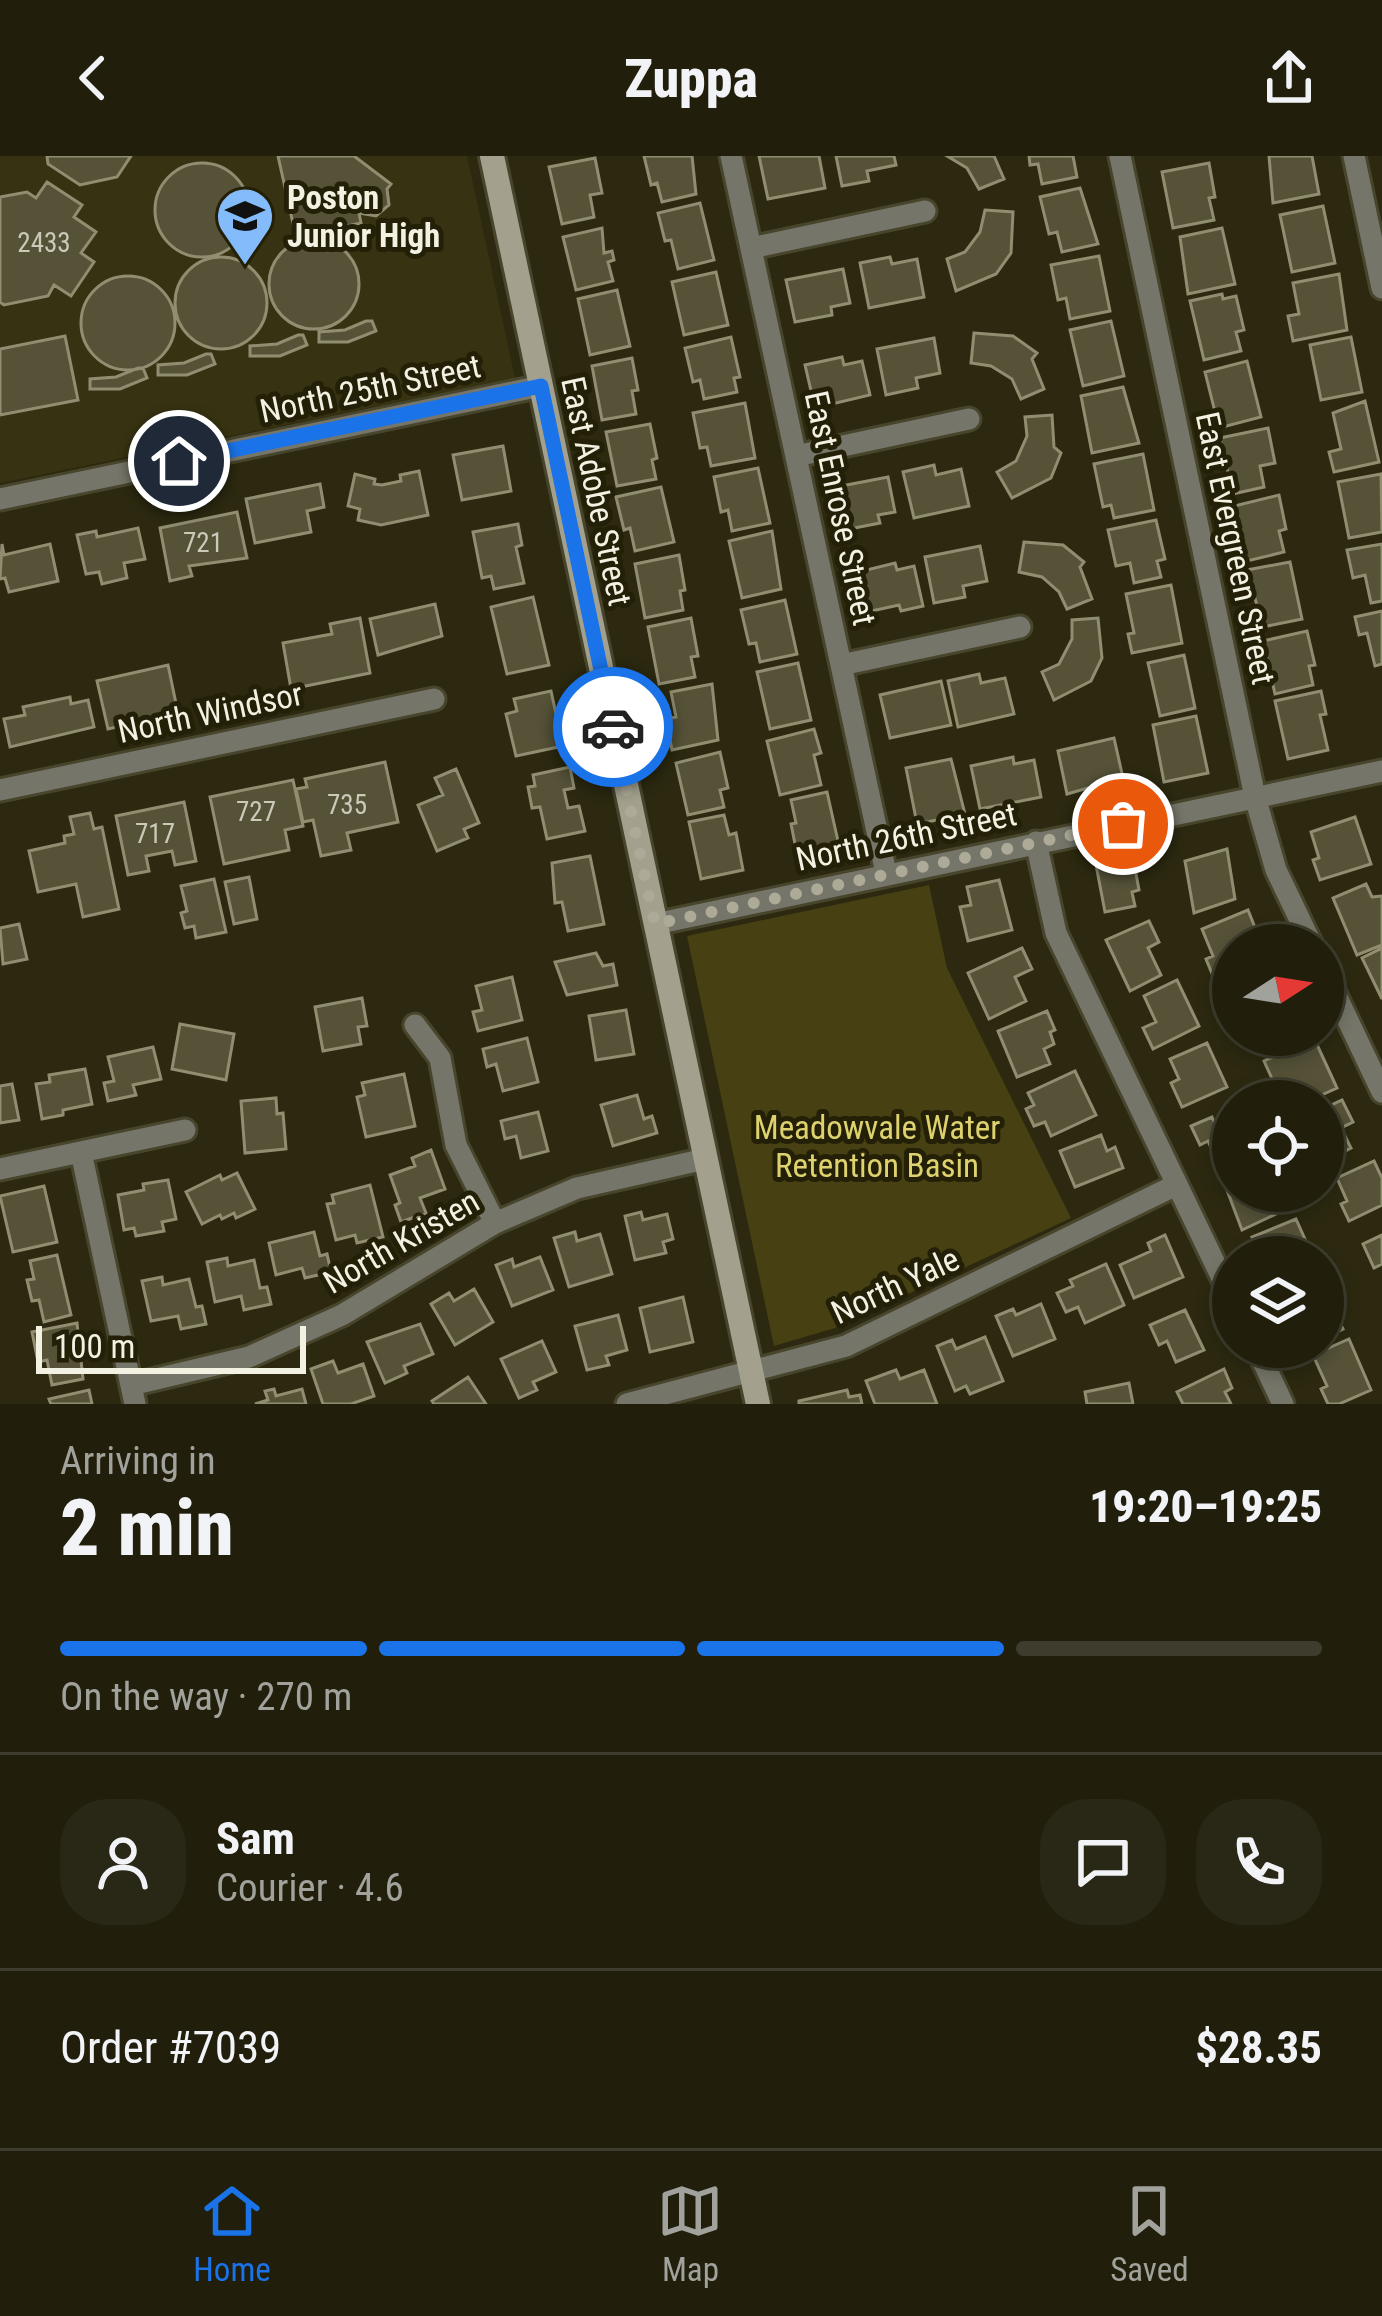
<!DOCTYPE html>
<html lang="en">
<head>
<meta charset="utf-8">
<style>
  body { margin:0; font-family:"Roboto Condensed",sans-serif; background:#292715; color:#f1f3f6; height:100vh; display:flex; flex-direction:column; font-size:45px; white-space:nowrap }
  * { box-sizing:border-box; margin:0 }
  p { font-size:39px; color:#a2a29d }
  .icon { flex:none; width:66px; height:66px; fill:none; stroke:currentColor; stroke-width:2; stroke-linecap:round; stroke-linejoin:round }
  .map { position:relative; height:1248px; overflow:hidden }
  .details { display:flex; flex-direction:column; background:#211f0c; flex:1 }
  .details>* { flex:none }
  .needle { width:78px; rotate:78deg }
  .buttons { position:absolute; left:1212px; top:768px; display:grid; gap:24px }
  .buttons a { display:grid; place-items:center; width:132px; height:132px; border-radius:50%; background:#211f0c; box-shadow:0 6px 18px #0003,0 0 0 3px #3e3d2d; font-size:60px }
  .scale { position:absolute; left:36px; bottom:30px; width:270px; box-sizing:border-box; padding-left:12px; border:6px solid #f3f1e2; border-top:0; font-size:33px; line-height:42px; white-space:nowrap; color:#f3f1e2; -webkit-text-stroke:9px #232007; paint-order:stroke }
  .pin { position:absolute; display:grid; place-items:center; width:102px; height:102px; color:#fff; margin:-51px; border:6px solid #fff; border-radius:50%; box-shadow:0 3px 12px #0007 }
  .courier { position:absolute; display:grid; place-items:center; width:120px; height:120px; margin:-60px; border:9px solid #1a73e8; border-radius:50%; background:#fff; color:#222; box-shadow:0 3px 15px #0007 }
  .headline em { font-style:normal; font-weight:800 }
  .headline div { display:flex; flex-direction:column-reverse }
  .headline { display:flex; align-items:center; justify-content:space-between; height:204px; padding:0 60px }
  h1 { font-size:78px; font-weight:800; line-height:90px }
  .bar { display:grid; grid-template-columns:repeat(4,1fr); gap:18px 12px; align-content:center; height:144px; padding:0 60px }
  .bar i { height:15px; border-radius:9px; background:#3e3d2d }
  .bar .active { background:#1a73e8 }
  .bar p { grid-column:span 4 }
  .line { display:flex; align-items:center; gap:30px; padding:0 60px; border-top:3px solid #3e3d2d }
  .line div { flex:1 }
  .round { display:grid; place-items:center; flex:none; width:126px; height:126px; border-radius:48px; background:#292715 }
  header { display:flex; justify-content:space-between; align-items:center; height:156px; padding:0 60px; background:#211f0c; font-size:54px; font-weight:800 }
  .dock { display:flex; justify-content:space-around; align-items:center; height:168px; border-top:3px solid #3e3d2d; background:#211f0c; font-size:33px; color:#a2a29d }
  .dock a { display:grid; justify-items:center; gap:6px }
  .dock .active { color:#1a73e8 }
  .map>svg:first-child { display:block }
  .built { fill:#373312 }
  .green { fill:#464012 }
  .building { fill:#555238; stroke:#908d71; stroke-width:3 }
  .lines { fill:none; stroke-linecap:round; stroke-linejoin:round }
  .street-casing { stroke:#48452d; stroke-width:27 }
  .secondary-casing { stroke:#48452d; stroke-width:30 }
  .street { stroke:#767569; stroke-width:21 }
  .secondary { stroke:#a3a18d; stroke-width:24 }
  .done { stroke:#adab98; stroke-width:12; stroke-dasharray:0 21.6 }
  .route { stroke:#1a73e8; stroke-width:15 }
  .labels { text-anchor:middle; stroke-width:10; stroke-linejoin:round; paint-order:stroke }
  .number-label { font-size:27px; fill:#ccc9b8 }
  .poi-label { font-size:33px; font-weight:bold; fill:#f3f1e2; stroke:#232007; text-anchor:start }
  .street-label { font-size:33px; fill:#f3f1e2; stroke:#232007 }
  .park-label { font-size:33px; fill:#ded26e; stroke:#232007 }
</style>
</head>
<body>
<header><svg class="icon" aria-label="back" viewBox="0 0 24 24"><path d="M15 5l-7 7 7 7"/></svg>Zuppa<svg class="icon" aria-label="share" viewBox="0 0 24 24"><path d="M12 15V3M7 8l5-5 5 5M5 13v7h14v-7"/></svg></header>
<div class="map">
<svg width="1382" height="1248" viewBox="0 0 1382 1248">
  <rect width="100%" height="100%" fill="#2c2910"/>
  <path class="built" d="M0 0H467L515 222 0 327Z"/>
  <path class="green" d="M929 729 947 812 1071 1062 835 1172 774 1190 687 780Z"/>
  <path class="building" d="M47 0H131L117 21 80 29 48 8Z
    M278 0H354L391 28 387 33 389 49 376 60 359 57 361 67 296 81Z
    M644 0H692L696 38 662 46 657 27 651 29Z
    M759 0H819L825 32 768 43Z
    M836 0H894L896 9 867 15 869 25 842 30Z
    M947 0H994L1004 23 979 33 967 12Z
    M1029 0H1073L1077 21 1042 28 1038 8 1030 9Z
    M1269 0H1312L1319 38 1273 47Z
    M595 2 602 37 590 39 594 61 562 68 549 11Z
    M1209 7 1215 41 1209 42 1214 64 1173 72 1162 16Z
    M155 54a47 47 0 1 1 94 0a47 47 0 1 1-94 0Z
    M47 26 82 49 74 61 96 76 81 97 94 106 71 140 54 129 48 140 4 149 0 146V41L27 36 36 42Z
    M1080 32 1098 88 1062 96 1057 76 1049 78 1040 41Z
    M700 47 714 104 678 113 671 84 665 85 658 57Z
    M1323 50 1335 107 1292 116 1280 59Z
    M985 54 1013 56 1011 97 996 118 956 135 947 103 965 96 980 76Z
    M602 72 604 97 612 95 614 104 608 106 613 125 576 134 563 81Z
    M1222 72 1235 128 1188 138 1180 81Z
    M269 128a45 45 0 1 1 90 0a45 45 0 1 1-90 0Z
    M1099 100 1110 155 1070 163 1066 142 1058 144 1051 109Z
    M890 101 892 108 917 103 924 141 869 152 860 107Z
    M175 147a46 46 0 1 1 92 0a46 46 0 1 1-92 0Z
    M843 113 850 147 831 151 832 159 795 166 786 124Z
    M716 116 728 169 684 179 672 126Z
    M1339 118 1347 174 1293 185 1288 160 1299 158 1293 127Z
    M81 167a47 47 0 1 1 94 0a47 47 0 1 1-94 0Z
    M617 134 630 190 590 199 578 143Z
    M1222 138 1223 143 1236 140 1244 174 1236 176 1241 195 1204 204 1190 145Z
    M366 165H372L376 175 348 186H319V176L345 174Z
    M1111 165 1124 220 1083 230 1070 174Z
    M974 177 1013 180 1037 197 1032 203 1044 233 1021 243 1012 223 991 210 971 207Z
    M298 179H303L307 189 280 200H250V190L277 188Z
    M65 180 78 244 0 259V193Z
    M731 181 740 221 734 222 737 236 704 243 700 224 693 226 685 192Z
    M1351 181 1362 236 1321 244 1310 189Z
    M934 182 940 217 916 222 918 232 886 239 877 193Z
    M206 198H211L215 208 187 219H158V209L184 207Z
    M842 201 844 209 862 205 870 239 815 252 805 209Z
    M632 202 638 234 632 235 636 258 602 264 592 210Z
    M1247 205 1261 261 1219 272 1205 216Z
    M138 212H143L147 222 120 233H90V223L116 221Z
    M1123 231 1139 287 1092 297 1081 240Z
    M1365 245 1379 306 1334 316 1329 296 1341 293 1333 257Z
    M745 247 755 302 711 310 707 291 700 292 693 257Z
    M1052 259 1054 291 1061 297 1051 322 1012 342 997 316 1016 305 1027 280 1025 261Z
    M650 268 657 302 652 304 656 323 617 330 606 276Z
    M1268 272 1275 307 1260 310 1264 331 1233 338 1220 282Z
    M503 290 511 335 462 344 453 299Z
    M1143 298 1154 354 1114 362 1111 349 1103 351 1094 308Z
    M934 309 936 319 961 313 969 350 914 362 903 316Z
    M758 312 770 367 732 375 728 354 721 356 714 321Z
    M419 315 428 359 381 369 358 364 360 353 348 350 355 318 375 323 374 328 382 329 401 325 400 319Z
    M1381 318 1382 376 1349 382 1338 326Z
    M888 321 895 356 878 359 880 367 839 375 831 332Z
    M320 328 324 351 307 355 311 376 255 387 246 343Z
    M661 331 674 386 635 395 630 372 624 374 616 341Z
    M1279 339 1286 373 1279 375 1284 396 1247 405 1234 350Z
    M237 356 247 402 189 410 192 420 170 425 160 372Z
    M1156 364 1165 403 1157 405 1161 421 1134 427 1130 407 1116 410 1108 374Z
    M518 368 522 389 516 391 524 427 494 433 491 420 482 422 473 376Z
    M138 372 145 403 124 407 127 422 102 428 99 416 86 418 77 379 96 375 97 381Z
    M772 375 781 433 742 442 729 385Z
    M1024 386 1063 389 1084 406 1080 411 1092 443 1067 453 1059 436 1042 421 1019 416Z
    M2 388 4 399 50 388 58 425 9 436 5 422 0 423Z
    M1382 388V445L1371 447 1365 419 1353 422 1347 394Z
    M980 390 987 425 963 430 965 441 934 447 925 401Z
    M679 399 685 434 680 435 683 454 645 462 635 408Z
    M1290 406 1302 463 1263 471 1247 414Z
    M895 407 897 414 914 410 923 450 901 455 899 449 867 456 858 416Z
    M1171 429 1182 487 1132 497 1128 478 1134 477 1126 438Z
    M533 441 549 509 507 518 491 451Z
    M785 444 797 498 760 506 756 487 749 488 741 454Z
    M435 448 442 480 378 499 370 463Z
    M1382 455V508L1375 510 1367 477 1359 479 1355 461Z
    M360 462 370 517 291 533 283 487 332 478 330 468Z
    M691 462 698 500 691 501 695 521 659 528 648 471Z
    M1098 462 1102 502 1091 525 1054 544 1042 516 1059 508 1072 483V464Z
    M1307 475 1315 509 1309 510 1313 529 1275 538 1263 485Z
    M1184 499 1195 552 1160 560 1148 507Z
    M798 507 811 564 770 573 757 516Z
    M168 509 178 557 108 573 97 525Z
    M979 518 981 527 1005 522 1014 558 958 571 948 525Z
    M941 525 951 569 890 582 880 539Z
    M712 528 718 584 672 594 666 563 676 561 671 536Z
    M551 535 563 590 516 600 506 558 517 555 514 543Z
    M1321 535 1326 558 1320 559 1328 594 1288 603 1275 545Z
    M70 541 71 548 88 544 94 571 10 591 4 563 25 559 23 551Z
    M1196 560 1208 617 1164 626 1153 569Z
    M814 573 821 597 814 599 821 629 780 639 767 585Z
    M1114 582 1123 622 1067 638 1058 595Z
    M720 596 728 632 720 634 724 651 688 659 676 607Z
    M1013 601 1014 608 1034 604 1041 641 980 653 971 610Z
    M951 603 967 666 948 670 947 662 917 668 906 612Z
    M385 606 398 666 347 677 351 694 321 700 313 664 303 666 296 633 307 631 305 623Z
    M570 611 574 632 564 634 568 652 579 650 585 675 547 683 540 651 532 652 528 631 535 630 533 619Z
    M456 613 479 667 464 673 468 682 437 695 418 649 443 639 435 622Z
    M293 624 303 670 285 674 289 694 224 708 210 641Z
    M827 636 840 694 798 703 791 668 796 667 791 644Z
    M184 646 196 705 175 709 172 695 146 700 149 715 128 719 116 660Z
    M90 657 94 673 102 671 119 753 83 761 76 728 38 736 29 695 65 687 64 680 74 678 70 661Z
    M724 659 729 679 736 677 743 714 701 723 689 666Z
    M1355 661 1371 708 1320 724 1313 704 1319 702 1311 676Z
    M1227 693 1235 743 1194 757 1185 705Z
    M590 700 604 768 568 775 562 746 555 747 552 707Z
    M1133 702 1139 734 1132 736 1135 750 1105 756 1096 709Z
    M249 721 257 763 234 768 225 726Z
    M214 723 226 776 196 782 194 770 185 772 181 757 187 755 181 730Z
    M999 724 1012 774 968 785 960 751 971 749 967 731Z
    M1366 728 1372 741 1382 740V789L1357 799 1333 742Z
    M1248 754 1258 779 1242 786 1243 789H1233V813L1213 820 1206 803 1213 800 1202 773Z
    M1149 765 1159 786 1148 792 1161 819 1130 835 1106 784Z
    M19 768 27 803 3 808 0 772Z
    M1022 792 1032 813 1015 821 1026 845 989 863 968 817Z
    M1382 792V843L1362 802Z
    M596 797 603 810 613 808 617 829 567 839 555 806Z
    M512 821 522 864 478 875 473 856 482 854 476 830Z
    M1177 824 1199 870 1153 893 1143 872 1156 866 1144 840Z
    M362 842 367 870 358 871 361 888 323 895 315 851Z
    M626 854 634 898 596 904 589 860Z
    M1047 855 1055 874 1050 876 1054 888 1044 893 1050 908 1017 921 998 875Z
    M180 868 234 878 226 924 172 913Z
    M527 882 538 926 503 935 496 908 487 911 483 893Z
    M1314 882 1337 932 1308 945H1290L1285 933 1278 936 1264 905Z
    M1207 887 1227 931 1182 951 1171 927 1179 923 1170 903Z
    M153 891 161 923 133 929 136 939 108 945 104 927 114 925 108 901Z
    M85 913 92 948 63 954V959L42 963 36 928 50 926 49 919Z
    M1075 915 1096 959 1051 980 1045 966 1034 970 1026 953 1034 949 1028 937Z
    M404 918 415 970 366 981 357 941 365 939 362 927Z
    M12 928 19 964 0 967V930Z
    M637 939 644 963 652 960 657 977 613 990 601 949Z
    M276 942 277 958 283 957 286 993 245 997 241 945Z
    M1342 944 1353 966 1341 972 1351 992 1325 1005 1323 953Z
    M538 956 548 995 521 1002 516 980 505 983 501 965Z
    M1212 961 1217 972 1233 964V1006L1220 1012 1208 985 1200 989 1191 970Z
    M1101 979 1107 995 1115 991 1123 1012 1075 1031 1060 995Z
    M431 994 445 1033 420 1042 426 1057 401 1066 395 1049 400 1047 390 1019 415 1010 412 1002Z
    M1374 1005 1382 1022V1049L1349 1065 1341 1048 1347 1045 1337 1022Z
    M237 1017 255 1053 236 1062 234 1057 222 1063 220 1059 202 1068 186 1036 220 1019 222 1024Z
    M168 1024 176 1063 162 1066 164 1075 136 1080 134 1072 124 1074 118 1039 144 1034 143 1028Z
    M1233 1025V1035H1268L1278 1057 1242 1074 1225 1029Z
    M370 1029 383 1081 357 1087 355 1079 336 1084 327 1048 334 1047 332 1039Z
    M44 1030 57 1086 13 1096 0 1040Z
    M641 1056 643 1064 667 1058 673 1083 663 1086 666 1097 635 1104 625 1060Z
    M1296 1063 1313 1101H1261L1252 1081Z
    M314 1076 320 1100 327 1098 331 1116 305 1122 302 1112 276 1119 269 1087Z
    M575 1076 577 1085 600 1078 612 1118 569 1131 554 1082Z
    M1165 1079 1183 1121 1134 1142 1120 1109 1151 1095 1148 1087Z
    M1382 1079V1108L1374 1112 1363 1088Z
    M57 1099 71 1159 44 1166 39 1144 32 1145 27 1124 34 1123 30 1105Z
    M540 1101 553 1134 512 1150 496 1109 512 1103 514 1111Z
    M227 1102 228 1110 254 1104 260 1132 267 1131 271 1148 244 1154 241 1140 215 1146 207 1106Z
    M1106 1108 1124 1149 1085 1167 1078 1151 1066 1156 1057 1137 1073 1130 1070 1124Z
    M162 1121 163 1129 189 1123 196 1151 202 1150 206 1168 181 1173 178 1160 151 1165 142 1125Z
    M1323 1131 1343 1173 1323 1183Z
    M474 1133 493 1166 455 1189 431 1148 449 1137 454 1145Z
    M683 1141 693 1186 650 1196 640 1152Z
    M1041 1148 1055 1183 1013 1200 996 1160 1013 1153 1016 1159Z
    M1185 1154 1204 1194 1176 1206 1167 1185 1159 1189 1150 1169Z
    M618 1159 627 1194 606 1200 609 1209 587 1214 575 1170Z
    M77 1167 83 1223 52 1229 47 1204 38 1206 32 1176Z
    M420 1168 433 1198 404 1210 407 1217 385 1227 367 1186Z
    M985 1181 1003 1225 970 1238 966 1230 955 1235 937 1190 952 1184 956 1193Z
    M1349 1183 1371 1234 1339 1248H1328L1321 1233 1327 1230 1313 1199Z
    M542 1185 556 1216 533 1226 537 1234 519 1242 501 1203Z
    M333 1205 338 1217 363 1208 374 1240 351 1248H323L311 1213Z
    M1224 1213 1232 1232 1225 1236 1231 1248H1183L1177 1236Z
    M896 1214 900 1223 924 1214 937 1248H875L866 1225Z
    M468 1221 486 1248H434L432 1245Z
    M1129 1227 1133 1248H1087L1085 1236Z
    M274 1233 276 1240 302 1233 306 1248H255L268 1244 265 1235Z
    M89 1234 92 1248H51L49 1243Z
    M847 1234 849 1241 860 1239 862 1248H799V1245Z"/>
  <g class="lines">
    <g class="street-casing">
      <path id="street" d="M731 0 886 717
        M1120 0 1255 641 1276 714 1312 789
        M1354 0 1382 132
        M751 92 925 55
        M796 300 969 263
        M0 343 541 230
        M841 509 1020 471
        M0 634 434 543
        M1036 686 1056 777 1233 1145
        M655 768 1382 615
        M1323 812 1382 936
        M415 869 440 902 456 989 495 1067
        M81 996 135 1248
        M0 1013 185 974
        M1256 1191 1283 1248
        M131 1229 249 1201 342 1159 495 1067 577 1032 705 1003
        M627 1248 846 1190 1176 1029"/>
    </g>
    <g class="secondary-casing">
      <path id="secondary" d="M492 0 758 1248"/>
    </g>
    <use href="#street" class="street"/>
    <use href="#secondary" class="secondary"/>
  </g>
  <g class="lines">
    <path class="done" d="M613 571 655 768 1123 668"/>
    <path class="route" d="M179 305 541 230 613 571"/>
  </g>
  <defs>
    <g id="school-pin" transform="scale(3)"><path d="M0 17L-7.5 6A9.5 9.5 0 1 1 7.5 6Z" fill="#84bcfb" stroke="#232007"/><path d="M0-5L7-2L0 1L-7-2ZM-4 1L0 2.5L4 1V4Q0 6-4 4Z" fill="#111"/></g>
  </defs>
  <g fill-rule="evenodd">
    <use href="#school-pin" x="245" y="60"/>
  </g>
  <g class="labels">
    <g class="number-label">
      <text x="44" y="96">2433</text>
      <text x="203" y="396">721</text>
      <text x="347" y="658">735</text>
      <text x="256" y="665">727</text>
      <text x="155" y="687">717</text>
    </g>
    <g class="poi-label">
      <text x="287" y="53">Poston<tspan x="287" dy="38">Junior High</tspan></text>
    </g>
    <g class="street-label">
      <text transform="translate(370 232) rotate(-12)" y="12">North 25th Street</text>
      <text transform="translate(597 335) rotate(78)" y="12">East Adobe Street</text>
      <text transform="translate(841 352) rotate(78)" y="12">East Enrose Street</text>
      <text transform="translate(1236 392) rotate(78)" y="12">East Evergreen Street</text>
      <text transform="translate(210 556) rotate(-12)" y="12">North Windsor</text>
      <text transform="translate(906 680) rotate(-12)" y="12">North 26th Street</text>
      <text transform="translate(401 1085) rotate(-30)" y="12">North Kristen</text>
      <text transform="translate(895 1129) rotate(-25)" y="12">North Yale</text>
    </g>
    <g class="park-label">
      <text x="877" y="983">Meadowvale Water<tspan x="877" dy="38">Retention Basin</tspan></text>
    </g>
  </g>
</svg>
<div class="buttons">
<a><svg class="needle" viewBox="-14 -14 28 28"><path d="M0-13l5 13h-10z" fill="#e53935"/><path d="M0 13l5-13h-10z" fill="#a2a29d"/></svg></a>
<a><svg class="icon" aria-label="locate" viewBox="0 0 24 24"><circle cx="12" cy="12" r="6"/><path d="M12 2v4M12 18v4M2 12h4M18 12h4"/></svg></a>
<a><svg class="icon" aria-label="layers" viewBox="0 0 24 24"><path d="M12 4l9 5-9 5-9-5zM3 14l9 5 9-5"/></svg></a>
</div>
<div class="scale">100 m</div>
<div class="pin" style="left:1123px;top:668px;background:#ea580c"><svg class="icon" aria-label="bag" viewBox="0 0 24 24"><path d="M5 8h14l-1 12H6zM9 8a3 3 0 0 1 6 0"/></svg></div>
<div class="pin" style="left:179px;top:305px;background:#1f2937"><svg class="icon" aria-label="home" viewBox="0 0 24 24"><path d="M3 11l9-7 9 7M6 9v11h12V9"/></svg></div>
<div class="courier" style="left:613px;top:571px"><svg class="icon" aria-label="car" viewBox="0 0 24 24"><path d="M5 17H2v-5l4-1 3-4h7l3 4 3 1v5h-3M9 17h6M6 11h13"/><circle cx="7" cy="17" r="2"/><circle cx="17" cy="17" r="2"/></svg></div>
</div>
<section class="details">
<div class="headline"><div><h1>2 min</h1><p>Arriving in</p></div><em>19:20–19:25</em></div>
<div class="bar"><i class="active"></i><i class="active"></i><i class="active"></i><i></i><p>On the way · 270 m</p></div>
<div class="line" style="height:216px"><a class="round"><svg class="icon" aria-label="person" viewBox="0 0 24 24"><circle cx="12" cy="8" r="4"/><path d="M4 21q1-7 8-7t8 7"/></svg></a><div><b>Sam</b><p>Courier · 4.6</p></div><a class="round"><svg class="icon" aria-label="chat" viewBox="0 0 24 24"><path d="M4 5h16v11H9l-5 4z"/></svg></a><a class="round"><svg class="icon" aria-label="phone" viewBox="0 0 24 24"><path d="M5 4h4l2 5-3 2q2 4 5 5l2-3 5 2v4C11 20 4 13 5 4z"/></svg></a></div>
<div class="line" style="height:156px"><div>Order #7039</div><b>$28.35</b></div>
</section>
<nav class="dock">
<a class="active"><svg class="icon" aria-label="home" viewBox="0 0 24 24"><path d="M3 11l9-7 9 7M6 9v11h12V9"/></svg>Home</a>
<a><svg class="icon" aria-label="map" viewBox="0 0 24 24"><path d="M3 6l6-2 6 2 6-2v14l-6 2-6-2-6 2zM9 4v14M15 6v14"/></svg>Map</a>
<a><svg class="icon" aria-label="saved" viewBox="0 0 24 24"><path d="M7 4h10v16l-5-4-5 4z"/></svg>Saved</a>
</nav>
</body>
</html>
